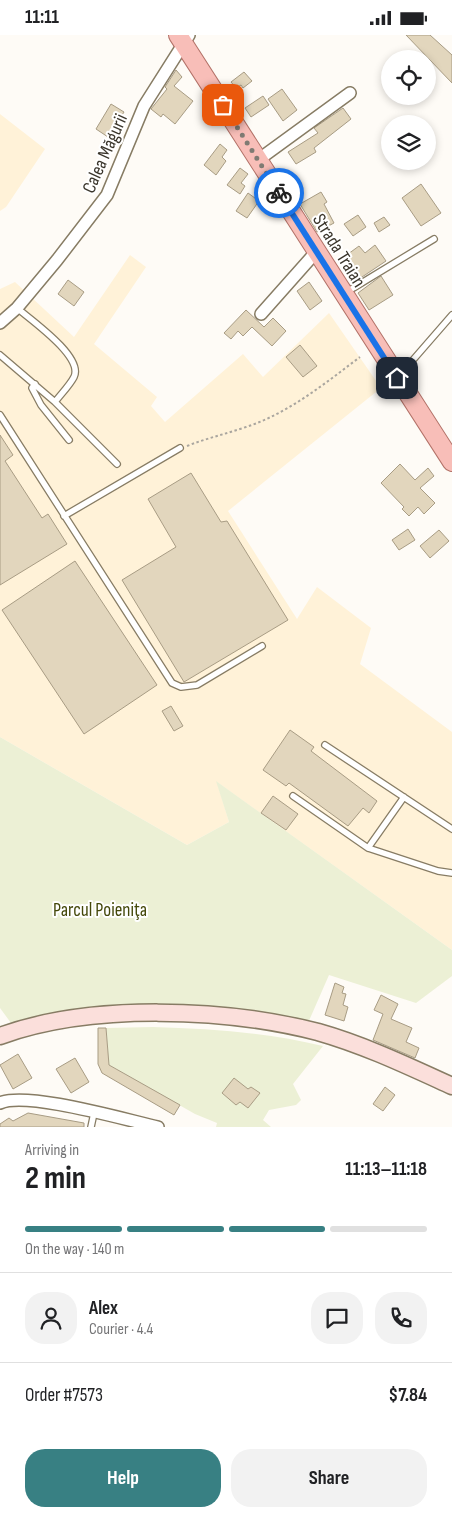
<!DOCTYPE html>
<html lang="en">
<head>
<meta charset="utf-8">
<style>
  body { margin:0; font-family:"Sofia Sans Condensed",sans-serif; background:#f2f2f2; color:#202124; height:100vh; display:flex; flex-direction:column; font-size:19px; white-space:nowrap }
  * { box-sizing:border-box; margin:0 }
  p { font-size:16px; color:#757577 }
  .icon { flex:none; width:28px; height:28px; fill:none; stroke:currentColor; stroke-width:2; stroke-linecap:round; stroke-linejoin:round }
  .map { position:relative; height:1092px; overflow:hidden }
  .sheet { display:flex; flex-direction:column; background:#fff; flex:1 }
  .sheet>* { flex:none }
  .fabs { position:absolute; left:381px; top:15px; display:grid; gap:10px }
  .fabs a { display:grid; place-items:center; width:55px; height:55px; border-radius:50%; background:#fff; box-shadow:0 2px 8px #0003; font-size:25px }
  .pin { position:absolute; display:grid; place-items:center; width:42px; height:42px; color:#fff; margin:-21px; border-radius:10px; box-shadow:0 2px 8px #0006 }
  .courier { position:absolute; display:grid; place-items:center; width:50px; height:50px; margin:-25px; border:4px solid #1a73e8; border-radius:50%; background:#fff; color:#222; box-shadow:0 1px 6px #0007 }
  .summary em { font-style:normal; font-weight:700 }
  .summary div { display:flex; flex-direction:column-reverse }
  .summary { display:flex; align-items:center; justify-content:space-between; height:85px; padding:0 25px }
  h1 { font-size:32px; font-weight:700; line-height:38px }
  .bar { display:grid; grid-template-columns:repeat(4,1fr); gap:8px 5px; align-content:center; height:60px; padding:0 25px }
  .bar i { height:6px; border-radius:4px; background:#e0e0e0 }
  .bar .current { background:#388083 }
  .bar p { grid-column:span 4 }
  .line { display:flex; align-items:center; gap:12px; padding:0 25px; border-top:1px solid #e0e0e0 }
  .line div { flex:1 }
  .round { display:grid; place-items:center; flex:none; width:52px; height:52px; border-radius:20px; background:#f2f2f2 }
  .action { display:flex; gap:10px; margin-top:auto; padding:10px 25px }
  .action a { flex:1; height:58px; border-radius:20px; background:#388083; color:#fff; font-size:20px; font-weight:700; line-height:58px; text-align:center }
  .action a+a { background:#f2f2f2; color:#202124 }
  .status { display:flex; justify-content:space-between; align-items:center; height:35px; padding:0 25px; background:#fff; direction:ltr }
  .status svg { height:14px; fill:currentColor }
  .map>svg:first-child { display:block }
  .built { fill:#fff2d8 }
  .green { fill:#ecf0d5 }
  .building { fill:#e2d6bd; stroke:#a89c84 }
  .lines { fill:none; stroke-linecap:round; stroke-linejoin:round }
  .service-casing { stroke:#877c64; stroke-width:8 }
  .minor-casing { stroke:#877c64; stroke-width:14 }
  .secondary-casing { stroke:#877c64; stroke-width:19 }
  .primary-casing { stroke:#b37268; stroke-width:20 }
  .path { stroke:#aaa69f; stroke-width:2; stroke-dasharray:2.5 2.5; stroke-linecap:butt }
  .service { stroke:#fff; stroke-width:5.5 }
  .minor { stroke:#fff; stroke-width:11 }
  .secondary { stroke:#fbdfdb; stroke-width:16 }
  .primary { stroke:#f8beb8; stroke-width:18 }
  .done { stroke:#7f7b73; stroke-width:5; stroke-dasharray:0 9 }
  .route { stroke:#1a73e8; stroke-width:6 }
  .labels { text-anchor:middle; stroke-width:4; stroke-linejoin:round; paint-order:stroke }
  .street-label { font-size:19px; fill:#3b362c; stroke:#fff }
  .park-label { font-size:19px; fill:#44480a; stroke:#fff }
</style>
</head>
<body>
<div class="status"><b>11:11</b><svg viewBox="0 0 49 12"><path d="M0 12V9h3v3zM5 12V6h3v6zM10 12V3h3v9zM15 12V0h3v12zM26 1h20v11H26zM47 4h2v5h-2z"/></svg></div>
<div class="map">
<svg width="452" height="1092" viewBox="0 0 452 1092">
  <rect width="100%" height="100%" fill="#fefbf6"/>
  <path class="built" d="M0 79 45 114 6 172 0 176Z
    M130 220 146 232 94 309 157 362 151 371 165 387 243 319 263 342 329 278 381 353 228 476 297 584 317 552 371 593 360 629 452 697V915L217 747 229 787 187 810 0 702V254L15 247 74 302Z"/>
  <path class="green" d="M0 702 187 810 229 787 216 746 452 915V941L416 968 329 940 308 988C211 972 107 957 11 988L0 973Z
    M153 992C211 994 267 997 323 1011L293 1049 301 1065 296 1070 269 1075 263 1085 271 1092H216L217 1088 195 1079 109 1030 106 993Z"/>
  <path class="building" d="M406 0H430L452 20V48Z
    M176 35 182 42 174 51 193 66 175 89 163 79 161 82 151 74 167 54 165 52Z
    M244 37 252 46 243 53 241 50 236 53 231 47Z
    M282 54 297 75 283 86 268 64Z
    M263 61 269 70 251 82 245 73Z
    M111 69 124 77 108 102 96 94Z
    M343 73 351 84 314 113 316 117 296 129 288 117 318 98 314 93Z
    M220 109 227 115 222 122 226 126 216 140 204 130Z
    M240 133 248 139 241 148 245 151 240 159 227 150Z
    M421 149 441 178 421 191 402 163Z
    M321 157 327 167 324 169 334 188 317 197 300 169Z
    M248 158 259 166 247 183 236 176Z
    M358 180 366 192 353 201 344 189Z
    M384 182 390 190 379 197 374 188Z
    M375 210 386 226 359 244 344 222 359 211 365 218Z
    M381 241 393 260 369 275 358 258Z
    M68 245 84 257 74 271 58 259Z
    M309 247 322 266 310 275 297 256Z
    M246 275 264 292 273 283 286 296 272 311 252 292 243 301 238 296 231 304 224 298Z
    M300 310 317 331 303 342 286 322Z
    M0 400 13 420 5 426 42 483 48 479 67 509 0 550Z
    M400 429 415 445 428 433 434 441 420 453 435 468 424 479 418 472 409 481 402 474 404 472 381 448Z
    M191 438 221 487 227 486 288 585 184 647 122 545 176 512 148 464Z
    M408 494 415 505 399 515 392 505Z
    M439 495 449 506 430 523 420 511Z
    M75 526 157 650 84 699 2 575Z
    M171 671 183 691 174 696 162 676Z
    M290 695 314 712 311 716 377 766 369 778 363 773 348 791 289 748 286 751 263 735Z
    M273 761 298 779 286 795 261 778Z
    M335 948 344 952 342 958 346 959 343 970 348 972 344 986 325 980Z
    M381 960 398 969 391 984 412 993 406 1007 419 1013 415 1023 373 1005 383 979 374 975Z
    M98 993H106L109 1030 180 1070 174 1080 102 1038 98 1029Z
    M18 1019 32 1043 13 1054 0 1030Z
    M75 1023 89 1047 71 1058 56 1034Z
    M234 1043 248 1054 251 1052 260 1058 248 1073 240 1067 236 1070 222 1058Z
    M385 1052 395 1060 383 1076 373 1069Z
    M28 1078 84 1088V1092H0V1089L9 1083 13 1086Z"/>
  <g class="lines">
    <g class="service-casing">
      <path id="service" d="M345 258 434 204
        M17 273C31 285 84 322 74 342 70 350 61 359 55 367
        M0 320 55 367 117 429
        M399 341 452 280
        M35 349 32 353 41 370 69 405
        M0 380 172 648 181 652 197 650 262 611
        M64 481 180 413
        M325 710 452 794
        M293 761 368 813 438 836 452 838
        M368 813 404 762
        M91 1092 94 1078"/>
    </g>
    <g class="minor-casing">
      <path id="minor" d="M258 125 350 58
        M261 279 316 217
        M0 288 17 273 57 225 107 160 144 71 189 0
        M0 1068C27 1056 126 1085 158 1092"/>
    </g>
    <g class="secondary-casing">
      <path id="secondary" d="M0 1001C91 968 225 973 318 997 364 1010 408 1031 452 1051"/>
    </g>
    <g class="primary-casing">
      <path id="primary" d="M178 0 452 427"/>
    </g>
    <path class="path" d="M187 411C207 403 226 399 246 392 289 378 324 349 360 322"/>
    <use href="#service" class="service"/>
    <use href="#minor" class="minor"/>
    <use href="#secondary" class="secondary"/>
    <use href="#primary" class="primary"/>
  </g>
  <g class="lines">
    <path class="done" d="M223 70 279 158"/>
    <path class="route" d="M279 158 397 343"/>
  </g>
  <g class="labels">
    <g class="street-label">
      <text transform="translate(104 118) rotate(-66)" y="7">Calea Măgurii</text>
      <text transform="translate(340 215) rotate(58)" y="7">Strada Traian</text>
    </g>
    <g class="park-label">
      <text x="100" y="881">Parcul Poieniţa</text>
    </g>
  </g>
</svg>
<div class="fabs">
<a><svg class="icon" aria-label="locate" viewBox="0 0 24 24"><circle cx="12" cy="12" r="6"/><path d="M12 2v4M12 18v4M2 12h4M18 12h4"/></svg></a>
<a><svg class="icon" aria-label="layers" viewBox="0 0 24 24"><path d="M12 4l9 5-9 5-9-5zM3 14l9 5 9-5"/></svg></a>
</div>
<div class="pin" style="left:223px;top:70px;background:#ea580c"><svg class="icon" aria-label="bag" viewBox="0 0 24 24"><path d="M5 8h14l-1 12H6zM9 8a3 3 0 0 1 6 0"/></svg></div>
<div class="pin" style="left:397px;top:343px;background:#1f2937"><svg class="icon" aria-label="home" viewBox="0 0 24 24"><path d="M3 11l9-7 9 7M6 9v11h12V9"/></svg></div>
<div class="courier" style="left:279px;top:158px"><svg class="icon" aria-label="bike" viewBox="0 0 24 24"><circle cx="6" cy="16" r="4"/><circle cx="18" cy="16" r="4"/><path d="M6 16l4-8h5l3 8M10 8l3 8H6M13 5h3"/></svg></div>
</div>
<section class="sheet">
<div class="summary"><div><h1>2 min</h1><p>Arriving in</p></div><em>11:13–11:18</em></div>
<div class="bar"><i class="current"></i><i class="current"></i><i class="current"></i><i></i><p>On the way · 140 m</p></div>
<div class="line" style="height:90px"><a class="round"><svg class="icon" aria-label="person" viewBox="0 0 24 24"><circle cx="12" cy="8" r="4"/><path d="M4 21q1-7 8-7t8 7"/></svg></a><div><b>Alex</b><p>Courier · 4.4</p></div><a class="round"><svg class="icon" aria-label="chat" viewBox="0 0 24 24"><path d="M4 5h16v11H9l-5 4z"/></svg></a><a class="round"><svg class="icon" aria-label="phone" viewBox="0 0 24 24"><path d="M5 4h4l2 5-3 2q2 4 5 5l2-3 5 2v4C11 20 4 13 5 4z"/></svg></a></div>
<div class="line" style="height:65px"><div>Order #7573</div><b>$7.84</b></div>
<div class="action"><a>Help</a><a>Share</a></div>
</section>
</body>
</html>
